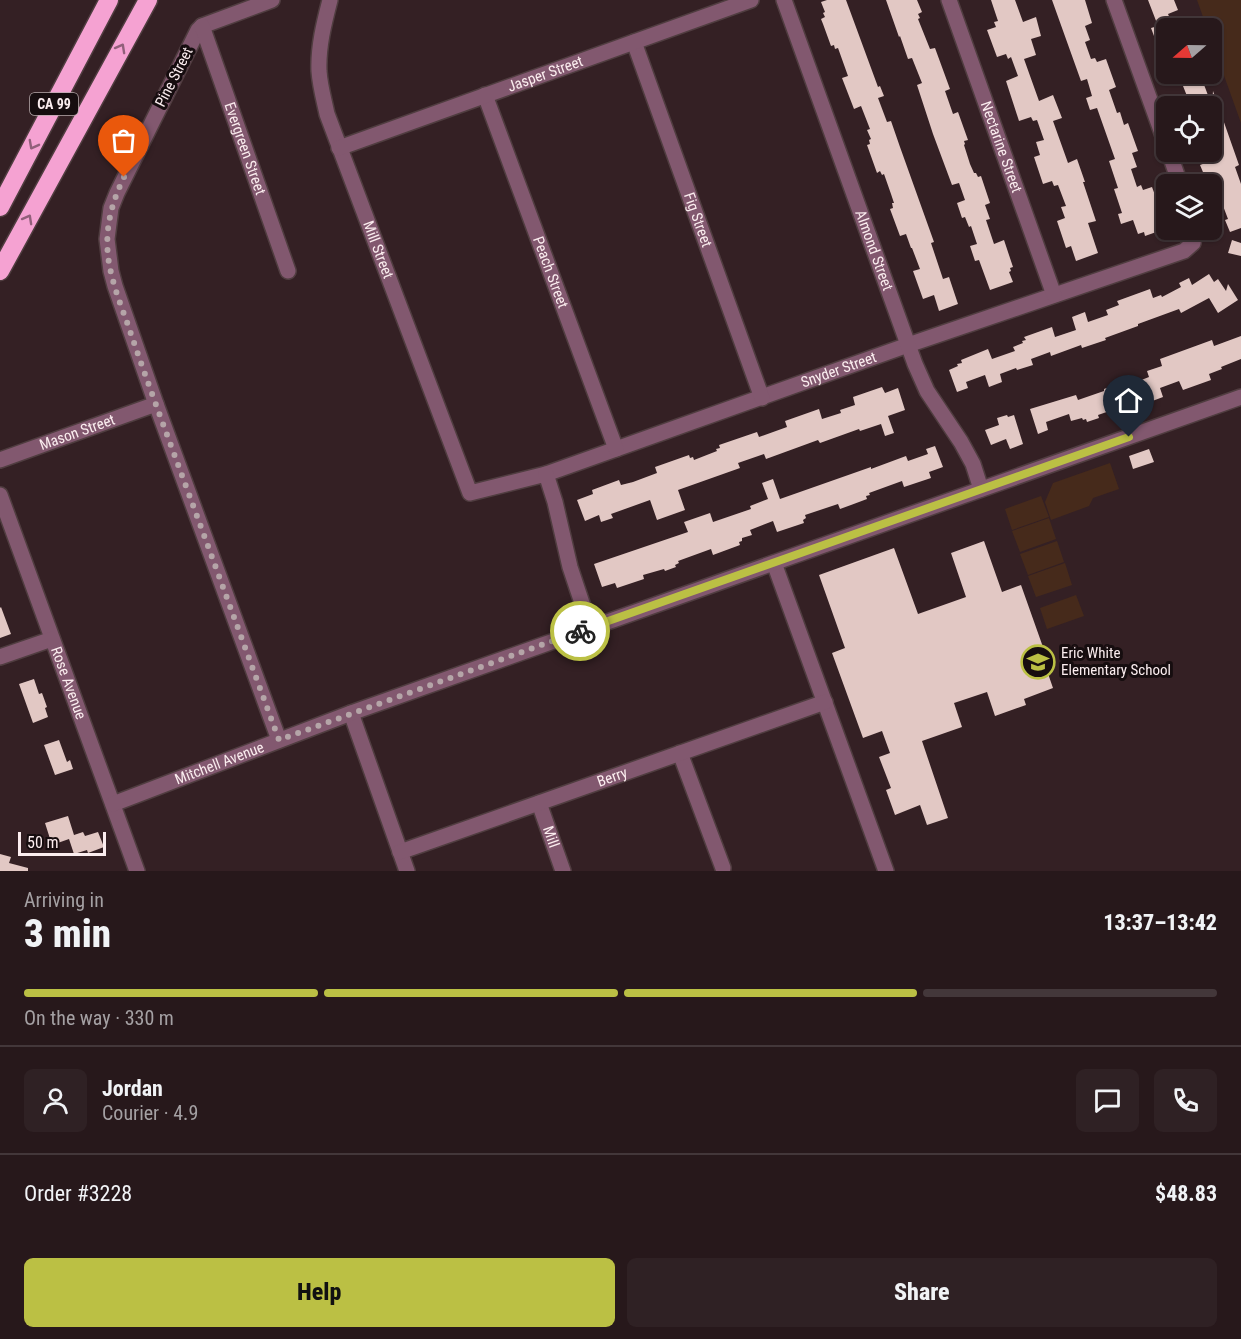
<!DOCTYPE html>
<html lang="en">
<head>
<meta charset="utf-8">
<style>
  body { margin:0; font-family:"Roboto Condensed",sans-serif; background:#2f2124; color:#f1f3f6; height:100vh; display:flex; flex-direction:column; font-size:22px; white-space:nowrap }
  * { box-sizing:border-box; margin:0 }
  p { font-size:20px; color:#a4a0a3 }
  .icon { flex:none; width:33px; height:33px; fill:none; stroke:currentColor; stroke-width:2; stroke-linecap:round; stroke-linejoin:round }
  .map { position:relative; height:871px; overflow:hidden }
  .sheet { display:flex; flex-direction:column; background:#27181b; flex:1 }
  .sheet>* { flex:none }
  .needle { width:39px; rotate:250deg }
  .fabs { position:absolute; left:1156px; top:18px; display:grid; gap:12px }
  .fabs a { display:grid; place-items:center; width:66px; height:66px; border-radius:9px; background:#27181b; box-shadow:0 2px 4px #0004,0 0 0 2px #43373a; font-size:30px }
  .scale { position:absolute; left:18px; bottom:15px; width:88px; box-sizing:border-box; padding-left:6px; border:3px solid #fbedef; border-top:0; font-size:16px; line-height:21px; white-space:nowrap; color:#fbedef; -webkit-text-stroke:4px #160d0f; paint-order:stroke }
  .pin { position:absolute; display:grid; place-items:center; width:51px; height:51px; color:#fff; margin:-62px -26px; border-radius:50% 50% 50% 0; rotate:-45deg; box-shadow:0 0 6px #0007 }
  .pin .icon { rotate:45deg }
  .courier { position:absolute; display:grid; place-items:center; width:60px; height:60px; margin:-30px; border:4px solid #bbc044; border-radius:50%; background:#fff; color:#222; box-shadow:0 2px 8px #0007 }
  .summary em { font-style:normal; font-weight:800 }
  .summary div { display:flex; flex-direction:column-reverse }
  .summary { display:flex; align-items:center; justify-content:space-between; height:102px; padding:0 24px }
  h1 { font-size:39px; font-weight:800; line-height:45px }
  .bar { display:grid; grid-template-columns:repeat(4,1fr); gap:9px 6px; align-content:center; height:72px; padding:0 24px }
  .bar i { height:8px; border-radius:4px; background:#43373a }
  .bar .active { background:#bbc044 }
  .bar p { grid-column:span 4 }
  .line { display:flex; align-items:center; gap:15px; padding:0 24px; border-top:2px solid #43373a }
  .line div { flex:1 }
  .round { display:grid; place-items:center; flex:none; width:63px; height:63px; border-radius:9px; background:#2f2124 }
  .action { display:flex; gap:12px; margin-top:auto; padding:12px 24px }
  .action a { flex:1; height:69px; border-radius:9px; background:#bbc044; color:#111; font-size:24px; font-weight:800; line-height:69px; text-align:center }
  .action a+a { background:#2f2124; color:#f1f3f6 }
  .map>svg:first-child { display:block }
  .green { fill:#462a1b }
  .building { fill:#e2c8c4 }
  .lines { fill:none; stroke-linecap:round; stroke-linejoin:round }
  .minor-casing { stroke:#503d40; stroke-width:18 }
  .highway-casing { stroke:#503d40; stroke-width:21 }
  .minor { stroke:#82586f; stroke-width:15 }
  .highway { stroke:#f5a2d2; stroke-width:18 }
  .oneway { stroke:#915f7a }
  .done { stroke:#b5a5a8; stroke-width:6; stroke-dasharray:0 10.8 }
  .route { stroke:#bbc044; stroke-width:8 }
  .labels { text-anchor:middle; stroke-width:6; stroke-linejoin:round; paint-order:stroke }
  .shield { fill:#160d0f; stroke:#b6aaac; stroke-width:1.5 }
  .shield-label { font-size:14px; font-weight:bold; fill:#fbedef }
  .street-label { font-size:15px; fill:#fbedef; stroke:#160d0f }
  .poi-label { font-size:15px; fill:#fbedef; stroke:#160d0f; text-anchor:start }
</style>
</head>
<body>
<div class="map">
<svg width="1241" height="871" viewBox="0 0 1241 871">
  <rect width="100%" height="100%" fill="#342024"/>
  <path class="green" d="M1197 0H1241V123L1212 42V28H1207Z
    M1110 463 1119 489 1093 498 1089 506 1051 520 1045 502 1053 483Z
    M1041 496 1049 517 1012 530 1005 509Z
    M1049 518 1056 539 1020 552 1012 531Z
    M1057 541 1064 562 1028 575 1020 554Z
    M1065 563 1072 585 1036 597 1028 576Z
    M1076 595 1084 616 1047 629 1040 608Z"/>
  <path class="building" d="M827 0H846L878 87 880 86 884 96 878 98 887 122 891 121 900 147 934 242 931 243 943 279 949 277 958 304 939 311 934 295 923 299 913 271 920 269 912 248H911L906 234 900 236 890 209 893 208 892 203H894L891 194 884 174 882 175 880 171 877 173 867 145 870 144 869 140 871 139 867 130 870 129 861 106 854 109 842 78 848 76 838 48 835 49 834 45 831 46 823 24 821 19 825 17 823 13 825 12 821 2Z
    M886 0H917L922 12 918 14 920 18 918 19 930 49 935 48 950 89 945 91 953 114 958 112 968 140 964 141 965 144 964 145 970 164 974 173H976L978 177 981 176 990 203 985 205 990 219 986 220 994 244 1004 240 1013 267 1010 268 1011 271 1009 272 1013 282 990 290 979 260 975 261 970 246 977 244 971 226 969 227 965 217 962 218 957 203 965 200 959 183 952 185 933 134 917 85 922 83 912 58 908 59 900 36 899 37Z
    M991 0H1015L1023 22 1036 17 1041 36 1031 39 1036 55 1024 59 1039 101 1053 95 1062 118 1053 121 1068 163 1077 159 1085 182H1083L1096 221 1088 223 1098 253 1076 261 1071 246 1066 248 1057 221 1065 218 1061 207 1066 206 1058 185 1054 186 1052 181 1043 184 1034 157 1040 155 1036 142 1044 140 1037 120 1033 121 1031 117 1019 121 1006 81 1018 76 1011 57 1008 59 1006 54 997 57 987 30 996 27 994 22 998 21Z
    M1052 0H1085L1092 23 1085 26 1090 40 1085 42 1091 59 1095 58 1097 62 1106 59 1116 87 1109 90 1117 113 1120 112 1124 125 1128 123 1138 151 1132 153 1137 167 1131 169 1137 187 1141 185 1143 190 1152 187 1162 214 1157 216 1162 230 1145 236 1144 232 1138 234 1133 220 1121 224 1118 214 1122 213 1114 189 1118 188 1109 161 1115 159 1097 108 1090 110 1086 98 1092 96 1087 79 1081 81Z
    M1148 0H1174L1178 10 1168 14 1174 28H1167V68H1166L1151 28 1158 26Z
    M1182 74H1200L1212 106 1213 91 1239 165 1235 167 1241 184V228L1230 232 1225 220 1228 219 1217 190 1212 192V184H1208L1200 165 1208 162 1206 156 1209 155 1207 152H1212V106H1191L1183 86 1186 85Z
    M1232 240 1241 243V256L1228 253Z
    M1209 274 1214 282 1218 279 1226 291 1228 284 1238 300 1218 313 1209 298 1181 313 1179 309 1138 324V326L1105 338 1106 340 1082 348 1081 345 1051 356 1050 352 1031 359 1033 365 1017 370 1016 368 1000 374 1002 382 989 387 985 375 966 382 968 388 957 392 949 370 958 366 957 364 962 363 961 360 988 349 992 359 1015 351 1013 347 1023 343 1022 341 1026 340 1024 337 1052 327 1055 337 1076 330 1072 317 1085 312 1088 322 1108 315 1106 310 1119 305 1117 301 1150 289 1153 298 1161 295 1162 297 1181 287 1179 283 1189 278 1192 285Z
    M1241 336V359L1221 367 1222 369 1209 374 1211 380 1183 390 1179 381 1160 388 1163 397 1123 412 1121 407 1098 415 1099 418 1087 422 1086 419 1083 420 1082 418 1071 421 1069 414 1046 422 1048 430 1038 434 1030 409 1076 395 1078 400 1104 391V389L1125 381 1126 386 1149 377 1147 371 1162 366 1160 359 1212 340 1214 346Z
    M882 387 885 393 898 388 905 410 888 416 894 433 885 436 881 424 860 431 859 429 820 443 818 440 766 459 764 454 738 463 740 468 678 490 685 510 657 520 650 500 611 514 613 518 601 522 599 515 585 521 577 500 593 494 592 490 619 480 621 485 633 482 657 473 655 467 689 455 690 458 693 457 694 460 717 451 716 449 720 448 719 445 757 432 759 437 787 427 785 421 819 409 822 419 841 413 840 410 855 405 853 397Z
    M1007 415 1008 417 1014 415 1023 444 1010 449 1006 439 991 445 985 430 999 425 997 418Z
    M935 446 943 467 929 472 931 478 904 487 902 481 869 493 870 495 866 496 867 499 851 505 840 509 838 504 805 515 806 518 803 520 804 523 777 532 773 521 750 530 752 535 742 538V541L739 542 740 545 713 555 711 549 678 561 679 563 675 565 676 567 665 571 664 569 643 575 644 579 617 588 615 583 602 587 594 564 688 532 684 522 710 513 713 522 751 509 750 506 768 499 762 483 773 479 780 499 871 467V469L906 456 908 461 928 454 926 449Z
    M1149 449 1154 462 1133 469 1129 456Z
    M984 541 1002 592 1021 585 1049 664 1045 665 1053 688 1024 699 1026 705 995 716 987 692 954 703 962 727 922 741 948 818 927 825 920 805 895 815 886 790 891 788 879 757 890 753 882 731 863 738 832 653 845 648 819 575 894 548 918 614 966 597 951 553Z
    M1 607 11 634 0 638V608Z
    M34 679 39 694 42 693 47 707 45 708 48 717 33 723 19 684Z
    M59 740 67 762 70 760 73 769 55 775 44 745Z
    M68 816 74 835 83 832 85 836 98 832 104 847 88 853 87 850 74 854 69 839 52 845 45 823Z
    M0 854 11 857 9 863 28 868V871H0Z"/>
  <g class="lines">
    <g class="minor-casing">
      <g id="minor">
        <path d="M272 0 202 26 198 30 117 193 111 208 107 239 111 271 115 286 156 404 279 740"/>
        <path id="s1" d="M330 0C324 23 318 47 319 71 320 86 324 100 327 114L470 493 546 474 908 345 1184 251 1193 243 1195 230"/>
        <path id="s2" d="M784 0 915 364 927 391 961 442 973 464 981 489"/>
        <path id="s3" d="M949 0 1054 295"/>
        <path d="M1114 0 1167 147"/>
        <path id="s4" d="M202 26 288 271"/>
        <path id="s5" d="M634 42 762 398"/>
        <path id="s6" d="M485 95 616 449"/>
        <path id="s7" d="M339 148 751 0"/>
        <path d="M1169 152 1180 184"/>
        <path id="s8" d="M0 460 156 404"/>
        <path d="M546 474 555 502 570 567 590 627"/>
        <path id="s9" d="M0 495 137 871"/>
        <path d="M774 563 886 871"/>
        <path d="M0 657 52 639"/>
        <path d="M351 713 407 871"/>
        <path d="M680 753 723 868"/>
        <path id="s10" d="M539 803 563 871"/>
        <path id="s11" d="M113 804 351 713 1241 397"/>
        <path id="s12" d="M400 852 825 702"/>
      </g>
    </g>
    <g class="highway-casing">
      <path id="highway" d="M0 207 109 0
        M0 271 148 0"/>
    </g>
    <use href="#minor" class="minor"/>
    <use href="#highway" class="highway"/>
  </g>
  <defs><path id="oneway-chevron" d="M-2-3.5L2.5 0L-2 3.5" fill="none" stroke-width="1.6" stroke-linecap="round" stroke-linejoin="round" transform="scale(1.5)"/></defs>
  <g class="oneway">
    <use href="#oneway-chevron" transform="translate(121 48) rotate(-61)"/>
    <use href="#oneway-chevron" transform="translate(33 145) rotate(118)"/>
    <use href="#oneway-chevron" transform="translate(28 219) rotate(-61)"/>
  </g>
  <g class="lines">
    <path class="done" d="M124 177C112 202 105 227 108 256 111 280 120 303 128 325 139 358 151 391 163 424 202 529 240 634 279 740L580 631"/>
    <path class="route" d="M580 631 1129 437"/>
  </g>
  <defs>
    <g id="school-ring" transform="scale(1.725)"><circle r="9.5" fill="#160d0f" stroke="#bbc044" stroke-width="1.5"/><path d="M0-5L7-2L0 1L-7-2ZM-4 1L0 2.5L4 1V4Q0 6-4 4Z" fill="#bbc044"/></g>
  </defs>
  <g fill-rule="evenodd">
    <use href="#school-ring" x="1038" y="662"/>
  </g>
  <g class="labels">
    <rect class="shield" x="30" y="93" width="48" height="22" rx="4.5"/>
    <g class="shield-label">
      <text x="54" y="109">CA 99</text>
    </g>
    <g class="street-label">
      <text dy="5" stroke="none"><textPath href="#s7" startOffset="219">Jasper Street</textPath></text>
      <text transform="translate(174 77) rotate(-63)" y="5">Pine Street</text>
      <text dy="5" stroke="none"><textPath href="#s3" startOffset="156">Nectarine Street</textPath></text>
      <text dy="5" stroke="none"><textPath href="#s4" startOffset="130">Evergreen Street</textPath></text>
      <text dy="5" stroke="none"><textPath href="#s5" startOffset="189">Fig Street</textPath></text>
      <text dy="5" stroke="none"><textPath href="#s2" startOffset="266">Almond Street</textPath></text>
      <text dy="5" stroke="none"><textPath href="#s1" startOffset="261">Mill Street</textPath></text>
      <text dy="5" stroke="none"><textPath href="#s6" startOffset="189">Peach Street</textPath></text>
      <text dy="5" stroke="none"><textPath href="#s1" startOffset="910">Snyder Street</textPath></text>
      <text dy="5" stroke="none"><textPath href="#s8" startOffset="82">Mason Street</textPath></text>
      <text dy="5" stroke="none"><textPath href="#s9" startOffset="200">Rose Avenue</textPath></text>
      <text dy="5" stroke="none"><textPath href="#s11" startOffset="114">Mitchell Avenue</textPath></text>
      <text dy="5" stroke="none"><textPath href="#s12" startOffset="225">Berry</textPath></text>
      <text dy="5" stroke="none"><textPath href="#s10" startOffset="36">Mill</textPath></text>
    </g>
    <g class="poi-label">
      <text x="1061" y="658">Eric White<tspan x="1061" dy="17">Elementary School</tspan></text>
    </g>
  </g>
</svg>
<div class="fabs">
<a><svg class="needle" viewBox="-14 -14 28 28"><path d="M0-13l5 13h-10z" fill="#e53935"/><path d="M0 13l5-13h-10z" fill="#a4a0a3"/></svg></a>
<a><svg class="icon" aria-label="locate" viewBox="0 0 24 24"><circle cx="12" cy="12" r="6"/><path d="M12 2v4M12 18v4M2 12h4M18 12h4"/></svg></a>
<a><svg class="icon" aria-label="layers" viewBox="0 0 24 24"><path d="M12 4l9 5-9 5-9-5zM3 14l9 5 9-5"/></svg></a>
</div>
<div class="scale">50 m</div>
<div class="pin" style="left:124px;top:177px;background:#ea580c"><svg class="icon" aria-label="bag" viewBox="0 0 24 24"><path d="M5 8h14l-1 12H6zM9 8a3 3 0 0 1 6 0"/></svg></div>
<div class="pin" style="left:1129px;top:437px;background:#1f2937"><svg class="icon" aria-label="home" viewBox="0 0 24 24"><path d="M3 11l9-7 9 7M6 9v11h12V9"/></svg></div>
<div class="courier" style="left:580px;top:631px"><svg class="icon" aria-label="bike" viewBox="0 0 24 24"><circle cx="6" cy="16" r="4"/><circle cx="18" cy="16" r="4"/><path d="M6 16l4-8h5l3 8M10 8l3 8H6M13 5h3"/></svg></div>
</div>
<section class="sheet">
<div class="summary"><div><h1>3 min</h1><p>Arriving in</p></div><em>13:37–13:42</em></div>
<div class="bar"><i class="active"></i><i class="active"></i><i class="active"></i><i></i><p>On the way · 330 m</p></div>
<div class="line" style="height:108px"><a class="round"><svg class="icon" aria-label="person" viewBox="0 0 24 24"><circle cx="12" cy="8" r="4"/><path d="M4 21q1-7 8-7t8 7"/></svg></a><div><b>Jordan</b><p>Courier · 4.9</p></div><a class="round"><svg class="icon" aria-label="chat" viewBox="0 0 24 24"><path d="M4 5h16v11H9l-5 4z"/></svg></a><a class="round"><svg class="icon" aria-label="phone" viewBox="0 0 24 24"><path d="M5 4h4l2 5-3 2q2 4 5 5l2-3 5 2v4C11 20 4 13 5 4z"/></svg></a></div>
<div class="line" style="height:78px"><div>Order #3228</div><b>$48.83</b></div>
<div class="action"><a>Help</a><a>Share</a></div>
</section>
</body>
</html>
